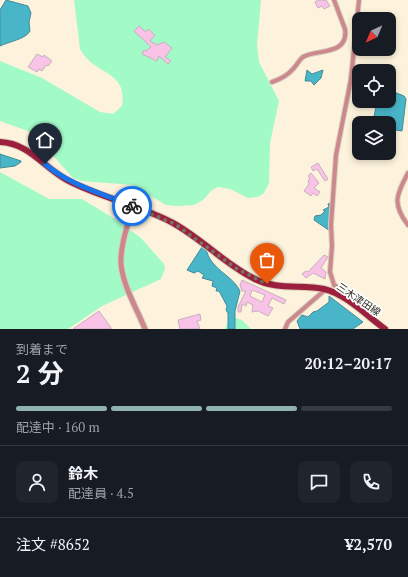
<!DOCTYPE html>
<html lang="ja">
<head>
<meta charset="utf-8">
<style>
  body { margin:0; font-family:"PT Serif","Noto Sans JP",serif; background:#20242c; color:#f1f3f6; height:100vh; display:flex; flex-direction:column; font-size:15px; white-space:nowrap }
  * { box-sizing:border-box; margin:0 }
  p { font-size:13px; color:#9ea1a6 }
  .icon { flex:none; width:22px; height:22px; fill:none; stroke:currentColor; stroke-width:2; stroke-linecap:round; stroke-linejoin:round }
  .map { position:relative; height:329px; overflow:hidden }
  .details { display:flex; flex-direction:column; background:#171b24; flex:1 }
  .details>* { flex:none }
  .needle { width:26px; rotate:224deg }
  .controls { position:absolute; left:352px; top:12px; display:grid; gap:8px }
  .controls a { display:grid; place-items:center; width:44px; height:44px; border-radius:8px; background:#171b24; box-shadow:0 2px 6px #0003; font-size:20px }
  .pin { position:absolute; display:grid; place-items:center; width:34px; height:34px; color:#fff; margin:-41px -17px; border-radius:50% 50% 50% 0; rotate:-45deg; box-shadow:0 0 4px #0007 }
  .pin .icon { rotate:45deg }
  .courier { position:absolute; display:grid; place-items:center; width:40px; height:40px; margin:-20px; border:3px solid #1a73e8; border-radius:50%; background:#fff; color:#222; box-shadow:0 1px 5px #0007 }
  .summary em { font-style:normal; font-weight:700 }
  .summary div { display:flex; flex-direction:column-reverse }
  .summary { display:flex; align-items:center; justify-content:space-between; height:68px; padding:0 16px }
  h1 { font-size:26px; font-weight:700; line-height:30px }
  .bar { display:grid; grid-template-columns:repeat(4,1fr); gap:6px 4px; align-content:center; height:48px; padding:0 16px }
  .bar i { height:5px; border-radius:3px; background:#363941 }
  .bar .current { background:#90b2ae }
  .bar p { grid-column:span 4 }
  .line { display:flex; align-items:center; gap:10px; padding:0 16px; border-top:1px solid #363941 }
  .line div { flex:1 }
  .round { display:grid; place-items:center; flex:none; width:42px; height:42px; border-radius:8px; background:#20242c }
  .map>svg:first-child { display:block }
  .green { fill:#a2fac7 }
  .water { fill:#49b5c9; stroke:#428c98 }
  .building { fill:#f8c3e6; stroke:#c6b0be; fill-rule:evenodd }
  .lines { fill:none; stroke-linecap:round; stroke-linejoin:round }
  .minor-casing { stroke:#d8cfbb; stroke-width:6 }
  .tertiary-casing { stroke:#d8cfbb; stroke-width:7 }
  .primary-casing { stroke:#d8cfbb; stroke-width:8 }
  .minor { stroke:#cc888e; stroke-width:4 }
  .tertiary { stroke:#cc888e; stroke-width:5 }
  .primary { stroke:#9c203d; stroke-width:6 }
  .done { stroke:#787264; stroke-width:4; stroke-dasharray:0 7.2 }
  .route { stroke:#1a73e8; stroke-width:5 }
  .labels { text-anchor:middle; stroke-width:3.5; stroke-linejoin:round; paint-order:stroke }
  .street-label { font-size:10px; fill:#302d24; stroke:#fff }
</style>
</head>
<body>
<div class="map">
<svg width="408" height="329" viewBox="0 0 408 329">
  <rect width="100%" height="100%" fill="#fdf3dc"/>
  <path class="green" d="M74 0H261L257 45 259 62 279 101 270 143 269 183 264 193 258 197 248 198 230 189 218 187 212 190 203 200 194 205 177 206 166 205 132 185 82 181 73 178 40 141 28 131 0 121V61L42 78 100 112 113 114 122 106C128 69 94 76 80 49Z
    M0 172 49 199H82L118 221 141 238 164 264 165 269 161 279 102 306 68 329H0Z
    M235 318 242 320 251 329H225L228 322Z"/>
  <path class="water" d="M6 0 28 6 31 13 29 22 30 31C26 39 8 42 0 46V10Z
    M307 70 312 74 323 70 321 78 314 85 311 81H305Z
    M389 90 404 96 406 99 402 131 389 129V123L373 122 377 101H389Z
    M0 154 21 161V162L15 166 0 168Z
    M332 202 330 231 314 220 315 216 321 215 325 211 323 210 329 207 328 204Z
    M202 247C208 251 207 254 210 259 218 272 234 278 240 291L235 311V329H228V313L226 310 227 306 219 291H216L217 288 212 286 213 281 202 278 204 275 198 271 194 273 187 270Z
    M329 296 363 322 353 329H300L297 321 302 315 308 317 313 312 317 311 329 302Z"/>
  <path class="building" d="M318 0H326L330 6 324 9 322 6 318 8 315 2Z
    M139 26 146 32 148 29 155 35 150 41 157 45 164 42 172 48 165 57 171 61 168 64 159 56 157 61 142 54 144 50 146 51 151 47 134 31Z
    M37 54 43 57 44 55 52 61 48 66 46 65 42 71 39 69 37 72 28 67Z
    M318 163 328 179 325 181 317 169 313 171 311 167Z
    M311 173 319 183 314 188 320 192 317 196 313 193 311 196 304 191 309 184 308 181 310 178 308 176Z
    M324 255 328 257 321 268 326 272 325 279 313 273 306 278 302 274 306 271 308 272Z
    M242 280 286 300 284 304 272 298 268 306 273 308 268 316 258 311 252 312 253 305 247 302 246 306 242 304 241 312H238V307L246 291H242L240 285ZM252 290 265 295 262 302 250 296Z
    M99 311 112 329H73Z
    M200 314 201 320 197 321 200 329H180L178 320Z"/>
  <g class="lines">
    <g class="minor-casing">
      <path id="minor" d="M359 0 351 79 336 155 331 224 332 246 330 272 334 285 357 299 369 311 368 316
        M272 82C281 79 287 76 293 69 297 65 299 60 303 57 316 49 349 56 345 29L334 0
        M408 173C396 195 392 204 408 225
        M285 329 288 322 325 290"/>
    </g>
    <g class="tertiary-casing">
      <path id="tertiary" d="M133 206C128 224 120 246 121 264 123 286 137 309 145 329"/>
    </g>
    <g class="primary-casing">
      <path id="primary" d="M0 142C29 143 43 167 67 180 101 198 140 205 173 223 202 239 225 264 253 278 277 291 300 284 324 289 346 294 367 316 385 329"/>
    </g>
    <use href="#minor" class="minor"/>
    <use href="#tertiary" class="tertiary"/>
    <use href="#primary" class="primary"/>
  </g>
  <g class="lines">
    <path class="done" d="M132 206 175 224 237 269 267 284"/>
    <path class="route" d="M45 164C71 186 102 193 132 206"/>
  </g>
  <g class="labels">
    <g class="street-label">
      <text transform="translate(359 299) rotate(34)" y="4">三木津田線</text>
    </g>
  </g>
</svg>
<div class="controls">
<a><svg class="needle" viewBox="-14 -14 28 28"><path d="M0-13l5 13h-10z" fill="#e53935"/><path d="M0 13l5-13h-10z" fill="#9ea1a6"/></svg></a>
<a><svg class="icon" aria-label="locate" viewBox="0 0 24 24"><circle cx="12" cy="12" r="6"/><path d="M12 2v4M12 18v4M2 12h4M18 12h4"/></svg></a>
<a><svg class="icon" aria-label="layers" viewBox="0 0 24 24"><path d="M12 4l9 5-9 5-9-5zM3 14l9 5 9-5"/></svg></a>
</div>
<div class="pin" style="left:267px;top:284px;background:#ea580c"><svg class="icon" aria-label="bag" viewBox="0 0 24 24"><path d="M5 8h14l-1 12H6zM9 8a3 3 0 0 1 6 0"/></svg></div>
<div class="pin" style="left:45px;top:164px;background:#1f2937"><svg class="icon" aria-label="home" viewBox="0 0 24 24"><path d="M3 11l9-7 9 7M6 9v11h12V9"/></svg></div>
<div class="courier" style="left:132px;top:206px"><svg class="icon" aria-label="bike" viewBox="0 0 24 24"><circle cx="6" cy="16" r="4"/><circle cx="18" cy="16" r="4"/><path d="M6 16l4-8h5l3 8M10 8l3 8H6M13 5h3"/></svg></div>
</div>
<section class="details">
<div class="summary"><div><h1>2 分</h1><p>到着まで</p></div><em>20:12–20:17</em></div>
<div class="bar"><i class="current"></i><i class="current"></i><i class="current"></i><i></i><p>配達中 · 160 m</p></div>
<div class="line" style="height:72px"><a class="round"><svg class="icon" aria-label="person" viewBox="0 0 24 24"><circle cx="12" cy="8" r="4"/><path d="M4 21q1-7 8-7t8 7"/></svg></a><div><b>鈴木</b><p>配達員 · 4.5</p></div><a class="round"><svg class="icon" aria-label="chat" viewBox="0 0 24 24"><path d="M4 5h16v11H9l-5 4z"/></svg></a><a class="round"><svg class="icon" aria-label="phone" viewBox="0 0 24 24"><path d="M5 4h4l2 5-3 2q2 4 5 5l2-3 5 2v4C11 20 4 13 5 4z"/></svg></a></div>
<div class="line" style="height:52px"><div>注文 #8652</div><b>¥2,570</b></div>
</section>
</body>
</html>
